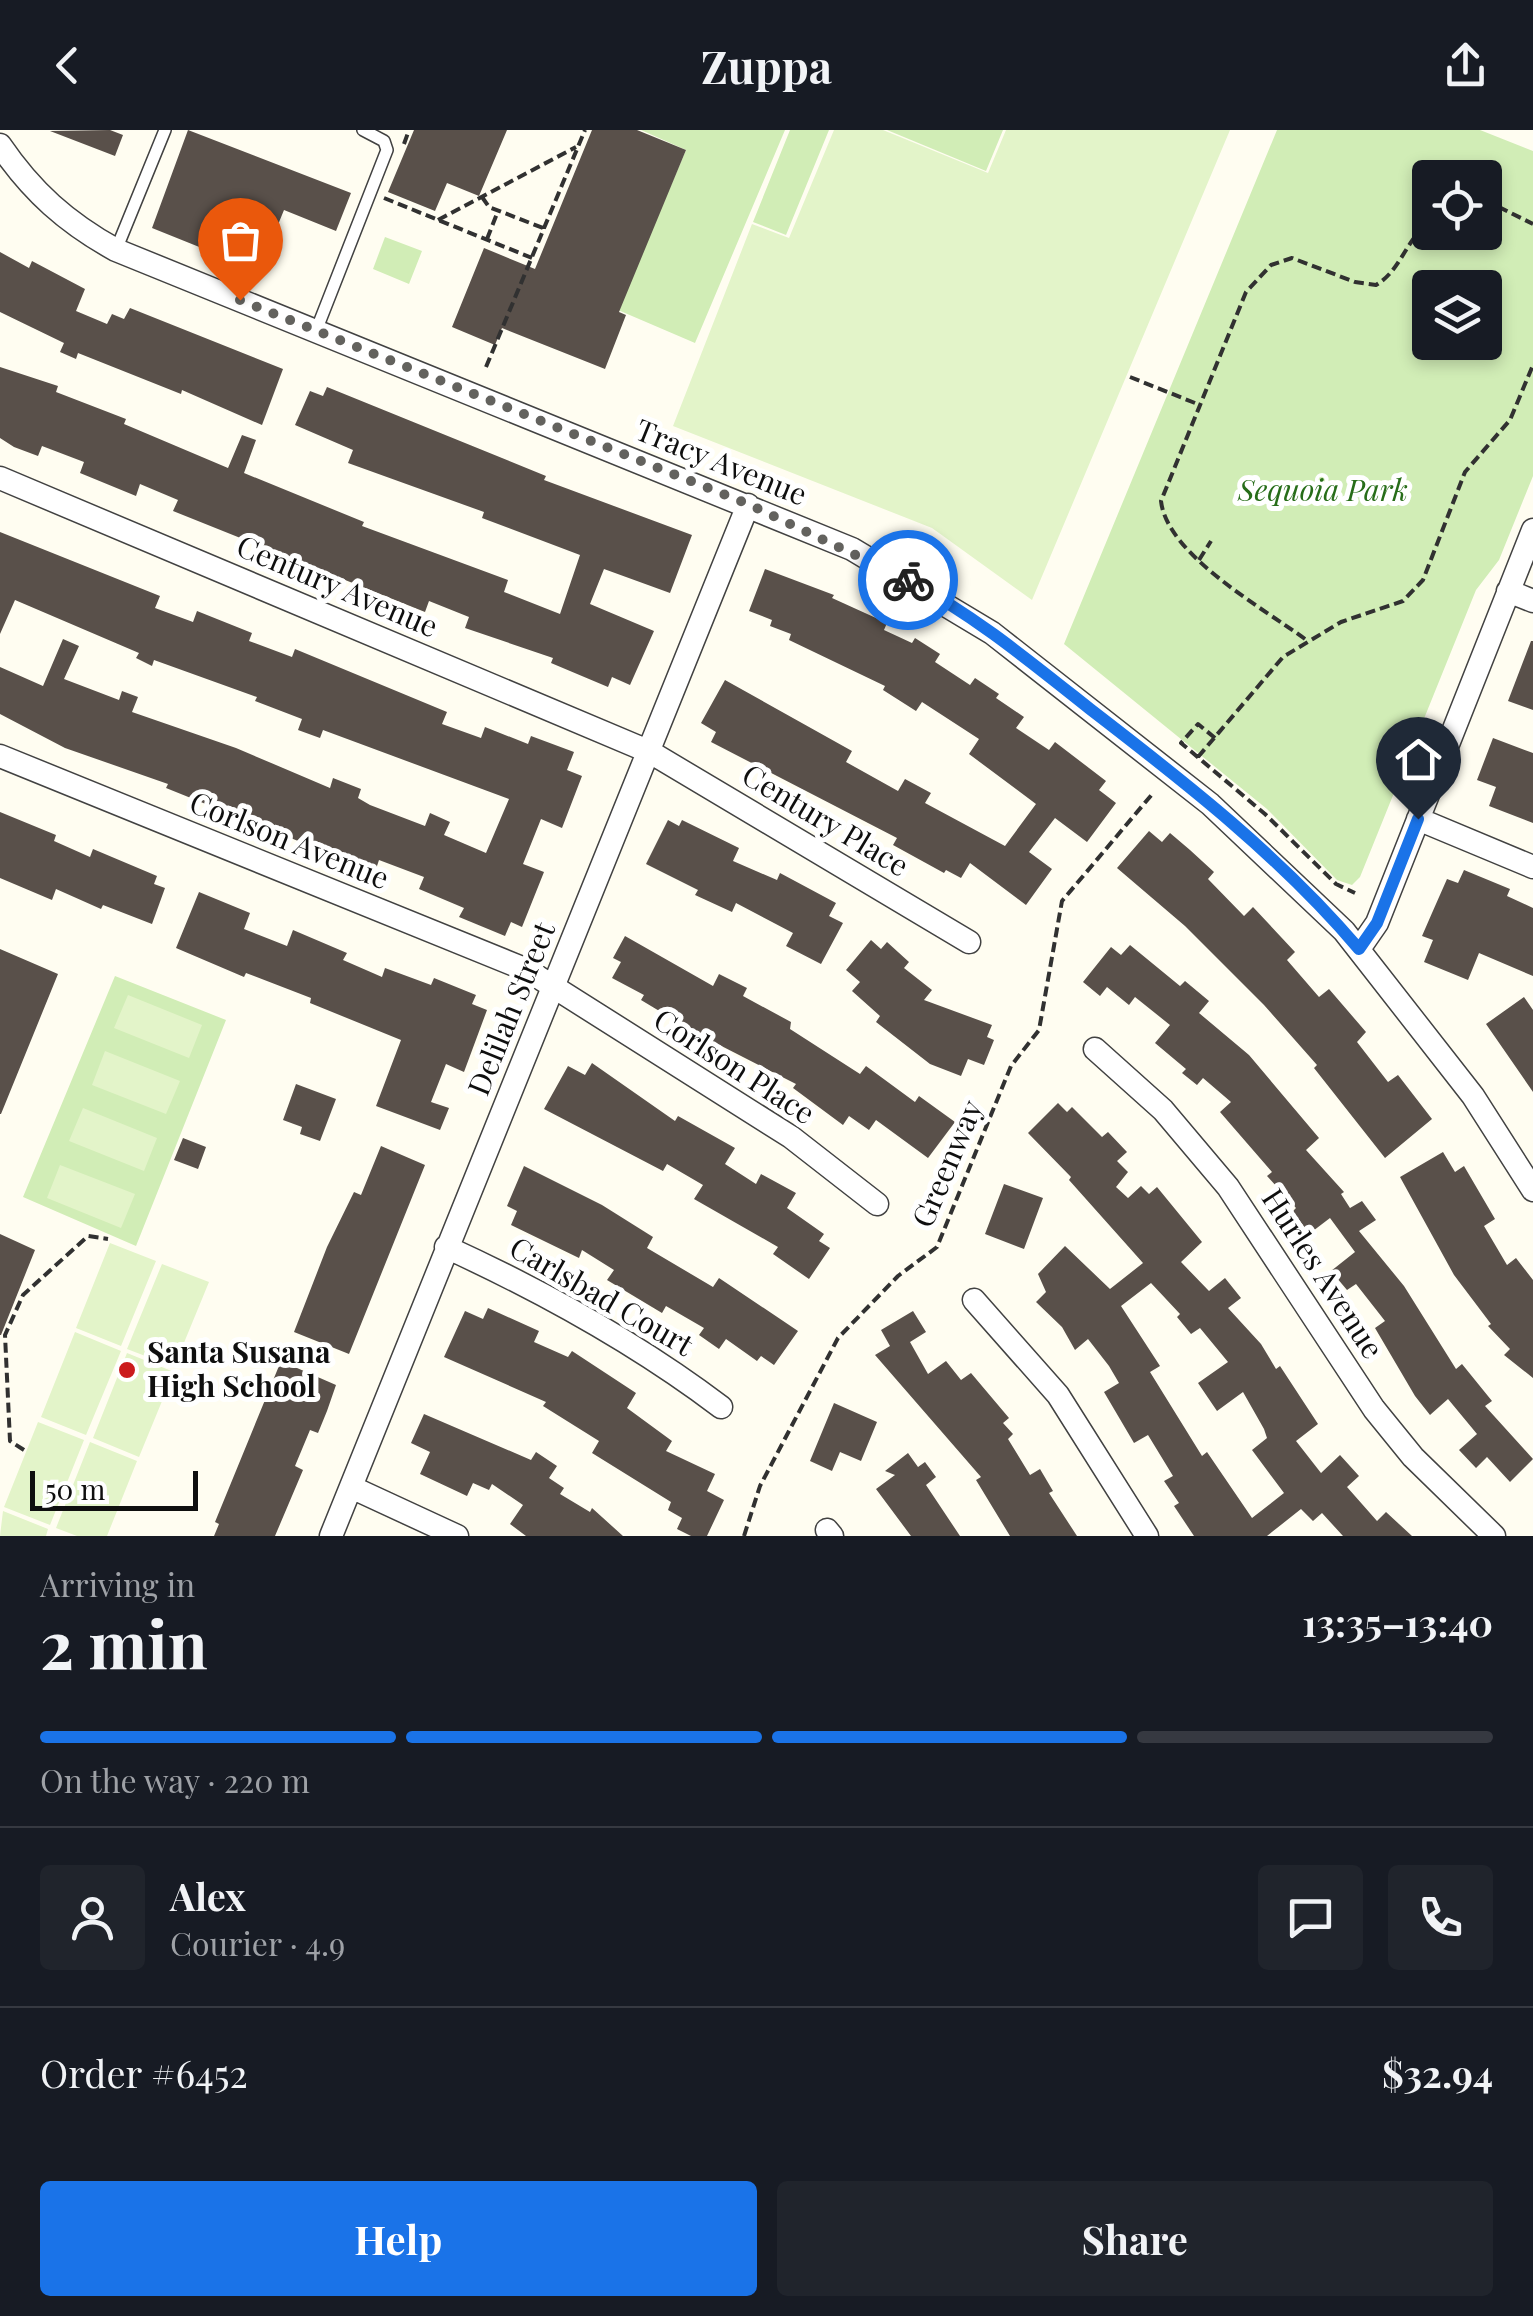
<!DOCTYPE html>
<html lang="en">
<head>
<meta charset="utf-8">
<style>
  body { margin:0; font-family:"Playfair Display",serif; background:#20242c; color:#f1f3f6; height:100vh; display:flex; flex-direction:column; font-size:38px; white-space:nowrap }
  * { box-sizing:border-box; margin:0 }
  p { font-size:32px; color:#9ea1a6 }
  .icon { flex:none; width:55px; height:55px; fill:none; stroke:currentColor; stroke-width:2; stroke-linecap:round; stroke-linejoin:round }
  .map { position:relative; height:1406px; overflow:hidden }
  .side { display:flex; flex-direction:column; background:#171b24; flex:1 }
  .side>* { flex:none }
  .buttons { position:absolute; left:1412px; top:30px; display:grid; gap:20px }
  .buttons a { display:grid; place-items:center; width:90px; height:90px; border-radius:10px; background:#171b24; box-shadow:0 5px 15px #0003; font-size:50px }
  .scale { position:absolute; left:30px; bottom:25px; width:168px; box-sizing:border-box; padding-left:10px; border:5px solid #0f0f0f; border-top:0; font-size:28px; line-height:35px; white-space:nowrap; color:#0f0f0f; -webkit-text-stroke:8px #fff; paint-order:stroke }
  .pin { position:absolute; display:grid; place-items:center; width:85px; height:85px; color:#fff; margin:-102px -42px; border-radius:50% 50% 50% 0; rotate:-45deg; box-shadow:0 0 10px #0007 }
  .pin .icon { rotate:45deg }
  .courier { position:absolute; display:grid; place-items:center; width:100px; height:100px; margin:-50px; border:8px solid #1a73e8; border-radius:50%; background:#fff; color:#222; box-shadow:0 2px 12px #0007 }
  .headline em { font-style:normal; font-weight:700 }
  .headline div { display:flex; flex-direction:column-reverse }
  .headline { display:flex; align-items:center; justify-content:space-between; height:170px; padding:0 40px }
  h1 { font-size:65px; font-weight:700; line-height:75px }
  .bar { display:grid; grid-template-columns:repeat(4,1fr); gap:15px 10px; align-content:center; height:120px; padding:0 40px }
  .bar i { height:12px; border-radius:8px; background:#363941 }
  .bar .active { background:#1a73e8 }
  .bar p { grid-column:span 4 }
  .line { display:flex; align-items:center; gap:25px; padding:0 40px; border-top:2px solid #363941 }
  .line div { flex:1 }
  .round { display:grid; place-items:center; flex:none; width:105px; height:105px; border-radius:10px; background:#20242c }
  .cta { display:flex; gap:20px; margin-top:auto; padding:20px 40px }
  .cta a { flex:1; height:115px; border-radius:10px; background:#1a73e8; color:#fff; font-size:40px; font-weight:700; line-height:115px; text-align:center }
  .cta a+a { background:#20242c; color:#f1f3f6 }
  header { display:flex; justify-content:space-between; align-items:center; height:130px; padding:0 40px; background:#171b24; font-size:45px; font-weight:700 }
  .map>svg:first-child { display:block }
  .green { fill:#d1edb6; fill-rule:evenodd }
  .pitch { fill:#e3f4c9 }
  .building { fill:#59504a; fill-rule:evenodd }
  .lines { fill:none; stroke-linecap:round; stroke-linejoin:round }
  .lane-casing { stroke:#424242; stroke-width:14 }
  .street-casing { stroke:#424242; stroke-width:25 }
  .path { stroke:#313131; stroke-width:4; stroke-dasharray:10 5; stroke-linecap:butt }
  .lane { stroke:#fff; stroke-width:11 }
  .street { stroke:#fff; stroke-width:22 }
  .done { stroke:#63625e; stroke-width:10; stroke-dasharray:0 18 }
  .route { stroke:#1a73e8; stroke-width:12 }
  .poi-dot { fill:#cb1b1d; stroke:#fff; stroke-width:4 }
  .labels { text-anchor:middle; stroke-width:10; stroke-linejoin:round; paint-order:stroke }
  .street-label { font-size:30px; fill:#0f0f0f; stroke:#fff }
  .park-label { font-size:30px; font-style:italic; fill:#276d19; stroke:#fff }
  .poi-label { font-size:30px; font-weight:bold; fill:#0f0f0f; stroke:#fff; text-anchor:start }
</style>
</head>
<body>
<header><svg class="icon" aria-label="back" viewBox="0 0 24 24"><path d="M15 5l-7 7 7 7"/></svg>Zuppa<svg class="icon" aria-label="share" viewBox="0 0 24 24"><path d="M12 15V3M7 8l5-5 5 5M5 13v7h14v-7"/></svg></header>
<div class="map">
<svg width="1533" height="1406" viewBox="0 0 1533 1406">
  <rect width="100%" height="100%" fill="#fffdf1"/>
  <path class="green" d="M641 0H785L695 213 618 180 686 20Z
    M790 0H829L786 105 753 92Z
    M887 0H1003L986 41Z
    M1277 0H1480L1533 21V346L1499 430 1476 460 1360 747 1352 755 1337 750 1267 679 1064 514ZM1430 48H1485V102H1430ZM1430 158H1485V212H1430Z
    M385 107 422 121 409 154 373 139Z
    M115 846 226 890 136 1116 23 1067Z"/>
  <path class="pitch" d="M834 0H883L988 43 1006 0H1230L1032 470 932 398 673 296 752 94 789 108Z
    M128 865 202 895 189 928 114 898Z
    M105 921 180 951 166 984 92 955Z
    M83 978 157 1008 144 1041 69 1011Z
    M60 1035 135 1064 121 1098 47 1068Z
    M110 1113 156 1131 121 1216 76 1198Z
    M162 1134 209 1152 174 1237 127 1219Z
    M75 1202 121 1221 86 1305 41 1287Z
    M127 1223 174 1242 139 1327 93 1308Z
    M38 1292 84 1310 50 1395 4 1377Z
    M90 1312 137 1331 107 1406H77L56 1398Z
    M3 1381 48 1399 46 1406H0Z"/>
  <path class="building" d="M110 0 123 5 115 26 50 1Z
    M188 0 351 63 336 101 284 80 259 141 152 98Z
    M414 0H507L479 66 447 53 435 81 388 62Z
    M592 0H637L686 20 619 182 626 185 605 239 502 198 495 215 452 197 484 118 535 139Z
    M0 122 29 138 32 131 85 159 76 181 107 194 112 184 124 189 130 178 283 239 262 295 182 260 181 264 78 223 76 229 60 222 64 213 0 182Z
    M0 237 58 256 56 262 126 289 124 294 228 338 242 305 256 310 244 343 364 392 362 396 508 450 504 462 560 484 580 425 482 388 484 382 348 333 353 320 295 295 310 261 323 266 327 257 546 346 544 350 692 405 670 463 604 439 590 474 654 501 630 555 612 547 608 557 551 533 553 528 465 498 469 487 429 471 425 482 173 381 178 370 140 354 136 366 80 343 84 332 42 316 38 326 14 317 0 308Z
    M0 402 160 466 155 478 193 492 197 481 252 503 249 511 292 527 295 519 447 582 442 594 481 608 485 597 528 614 531 606 574 622 567 640 582 646 562 698 541 689 523 734 544 742 522 797 511 792 505 806 459 787 464 778 419 759 424 747 379 730 375 742 166 658 168 654 65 618 0 584V537L43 556 63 509 79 516 64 549 119 570 122 561 138 567 132 582 236 618 330 658 333 648 361 659 358 668 370 675 425 696 430 683 450 692 444 705 486 723 509 669 323 600 320 608 298 600 302 589 255 571 257 567 154 530 152 536 136 528 139 523 15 470 0 504Z
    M765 439 834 465 832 468 887 493 884 500 912 513 915 508 940 524 935 532 970 555 975 548 999 564 996 568 1024 587 1016 598 1049 620 1055 612 1106 651 1099 660 1116 673 1087 712 1055 688 1029 722 1052 739 1026 775 970 733 961 748 946 740 944 743 893 715 897 708 711 612 716 602 701 593 725 550 852 621 846 632 898 661 905 649 931 663 925 673 1005 716 1036 674 969 624 979 609 922 572 916 581 883 560 885 556 789 510 791 504 770 496 772 490 749 481Z
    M1531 511H1533V580L1508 571Z
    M1493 608 1533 623V693L1489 676 1496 657 1477 650Z
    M0 682 56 705 54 711 90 727 93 719 157 746 154 754 165 758 152 794 103 775 101 779 56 759 52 770 0 748Z
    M668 690 679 696 682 690 739 718 733 731 777 750 780 743 836 773 829 786 843 793 821 834 786 816 793 803 736 773 732 782 695 765 698 760 646 734Z
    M1149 701 1162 712 1170 703 1190 720 1214 742 1208 749 1244 786 1253 777 1295 822 1287 830 1319 867 1329 859 1366 902 1357 912 1388 952 1398 945 1432 989 1385 1028 1314 938 1317 935 1264 875 1185 796 1117 738Z
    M1464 740 1510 759 1507 766 1533 778V846L1479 823 1468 850 1424 832 1433 810 1422 806 1432 783 1447 749 1458 753Z
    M199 762 250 783 244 799 287 816 293 800 347 823 343 830 382 847 385 838 431 855 434 848 476 865 472 874 487 880 464 942 446 934 431 972 449 978 440 1000 376 976 401 910 310 873 311 868 246 843 244 847 176 818Z
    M625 806 713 856 719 844 747 858 743 866 791 892 790 899 860 944 866 936 915 972 919 966 955 992 928 1028 876 990 869 1000 849 986 843 995 793 958 796 954 696 903 641 870 644 865 612 848 621 832 613 828Z
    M871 810 881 819 887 812 909 832 904 838 932 860 924 870 992 895 987 907 994 910 984 935 968 929 961 946 930 934 876 892 880 886 852 861 860 852 846 840Z
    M1130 815 1180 856 1185 851 1209 871 1199 883 1249 925 1319 1008 1306 1020 1344 1062 1341 1064 1350 1078 1362 1071 1376 1090 1359 1101 1404 1156 1456 1239 1462 1234 1492 1271 1485 1276 1533 1329 1510 1352 1487 1327 1476 1338 1459 1320 1477 1304 1448 1269 1430 1285 1415 1266 1375 1198 1385 1191 1356 1154 1347 1160 1331 1141 1355 1122 1330 1088 1309 1104 1293 1081 1296 1078 1267 1046 1272 1042 1220 982 1231 972 1203 948 1197 955 1182 943 1186 939 1155 913 1170 895 1135 867 1129 875 1107 857 1100 866 1083 852 1111 817 1121 825Z
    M0 819 58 844 1 984H0Z
    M1524 867 1533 880V962L1486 894Z
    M592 933 675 991 678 986 735 1018 725 1034 756 1054 761 1044 796 1063 787 1078 824 1104 819 1111 830 1118 809 1149 773 1124 778 1117 694 1069 703 1055 667 1034 663 1041 544 979 568 936 585 945Z
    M296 954 336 969 320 1011 300 1004 302 997 283 990Z
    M1058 973 1067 982 1072 977 1102 1007 1108 1002 1127 1022 1117 1031 1128 1042 1116 1057 1128 1068 1141 1056 1149 1064 1157 1057 1202 1112 1181 1132 1209 1161 1225 1148 1241 1168 1228 1178 1261 1214 1276 1239 1280 1236 1318 1294 1296 1311 1321 1343 1340 1325 1359 1346 1347 1357 1377 1391 1386 1382 1412 1406H1343L1322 1383 1313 1391 1301 1379 1267 1406H1194L1174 1376 1179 1373 1164 1351 1173 1346 1148 1305 1134 1313 1104 1262 1119 1253 1109 1236 1088 1209 1075 1220 1062 1197 1036 1172 1046 1162 1038 1144 1065 1116 1110 1159 1143 1133 1069 1050 1071 1047 1028 1003ZM1151 1153 1180 1184 1177 1187 1191 1204 1200 1198 1228 1232 1198 1253 1217 1281 1243 1262 1264 1299 1267 1308 1252 1320 1284 1363 1252 1388 1207 1322 1202 1326 1150 1242 1160 1236 1121 1176Z
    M183 1008 206 1017 198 1039 174 1030Z
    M381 1016 425 1035 349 1224 294 1202 327 1117 354 1062 361 1065Z
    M1443 1022 1455 1042 1464 1036 1495 1089 1484 1096 1507 1135 1516 1128 1533 1150V1248L1504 1225 1510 1219 1488 1196 1491 1194 1454 1145 1400 1047Z
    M524 1036 602 1075 653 1107 647 1118 713 1157 719 1148 798 1201 774 1235 761 1226 757 1231 726 1209 719 1219 699 1205 704 1198 666 1176 662 1183 607 1150 614 1140 582 1120 579 1128 511 1095 517 1081 507 1076Z
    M1004 1054 1043 1068 1024 1119 985 1104Z
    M0 1104 35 1120 1 1205H0Z
    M488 1178 539 1201 534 1212 568 1227 572 1221 636 1263 627 1278 672 1311 666 1321 715 1344 707 1361 724 1370 707 1406H691L677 1399 682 1388 668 1380 671 1372 592 1323 599 1311 543 1276 546 1272 444 1227 465 1181 483 1189Z
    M913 1181 926 1202 910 1212 928 1244 946 1231 961 1250 971 1243 1009 1288 1003 1293 1013 1304 1008 1309 1030 1345 1040 1339 1053 1361 1049 1363 1077 1406H1010L976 1350 981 1347 875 1225 890 1216 881 1200Z
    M281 1231 336 1255 327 1281 318 1303 310 1300 295 1336 303 1340 275 1406H214L219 1394 215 1392Z
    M834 1273 877 1292 861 1331 840 1322 832 1341 810 1331Z
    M424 1284 531 1330 536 1322 557 1336 549 1348 564 1358 560 1364 590 1382 592 1378 623 1406H526L510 1394 523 1375 492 1354 489 1360 473 1353 467 1366 420 1344 430 1322 411 1313Z
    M908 1323 918 1337 925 1332 936 1347 926 1355 960 1406H911L876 1359 895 1345 885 1341Z"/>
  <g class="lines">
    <g class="lane-casing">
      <path id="lane" d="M116 120 165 0
        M316 201 387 20 384 11 363 0"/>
    </g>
    <g class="street-casing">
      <path id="street" d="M0 15C32 62 67 93 116 120L852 419 992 503 1210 674 1344 801 1473 966 1533 1060
        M0 348 650 622 969 812
        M1508 461 1533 471
        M0 626 527 840 791 1007 877 1074
        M1418 689 1533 737
        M1359 819 1377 793 1533 400
        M1095 919 1163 980 1228 1057 1374 1279 1413 1327 1494 1406
        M446 1117C544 1162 635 1212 721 1277
        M974 1170 1058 1265 1147 1406
        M351 1357 457 1406
        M827 1400 832 1406
        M331 1406 748 375"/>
    </g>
    <path class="path" d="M404 14 409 0
      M482 67 489 77 543 98
      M384 68 532 128
      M1485 70 1533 94
      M438 90 576 17
      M487 109 498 81
      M486 237 585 0
      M1130 247 1200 275
      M1199 430 1211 411
      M1305 509C1263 478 1167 425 1161 371L1246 162 1271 135 1292 128 1355 152 1376 155C1401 140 1404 113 1430 90
      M1215 608 1198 594 1181 613 1265 684 1336 754 1355 763
      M1198 627 1283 527 1341 492 1403 471 1423 450 1465 342 1510 290 1533 235
      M24 1320 10 1311 5 1205 23 1165 88 1106 108 1109
      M744 1406 760 1356 838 1208 898 1146 937 1117 1011 936 1039 900 1062 771 1154 662"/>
    <use href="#lane" class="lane"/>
    <use href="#street" class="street"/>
  </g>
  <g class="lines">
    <path class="done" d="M240 170 748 374 908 450"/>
    <path class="route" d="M908 450C974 485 1032 533 1090 579 1185 652 1281 727 1359 819L1377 793 1418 689"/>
  </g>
  <circle class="poi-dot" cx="127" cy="1240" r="10"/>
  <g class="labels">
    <g class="street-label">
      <text transform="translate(721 333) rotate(22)" y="10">Tracy Avenue</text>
      <text transform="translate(337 457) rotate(23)" y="10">Century Avenue</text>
      <text transform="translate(825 691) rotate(31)" y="10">Century Place</text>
      <text transform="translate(289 711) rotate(22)" y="10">Corlson Avenue</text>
      <text transform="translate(512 879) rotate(-68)" y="10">Delilah Street</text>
      <text transform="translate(734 937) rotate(33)" y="10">Corlson Place</text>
      <text transform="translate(948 1034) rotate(-67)" y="10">Greenway</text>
      <text transform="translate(1322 1144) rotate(57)" y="10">Hurles Avenue</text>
      <text transform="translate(601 1167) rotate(30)" y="10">Carlsbad Court</text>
    </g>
    <g class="park-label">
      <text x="1323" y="371">Sequoia Park</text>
    </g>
    <g class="poi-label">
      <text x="147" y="1233">Santa Susana<tspan x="147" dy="34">High School</tspan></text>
    </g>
  </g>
</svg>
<div class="buttons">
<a><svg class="icon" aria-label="locate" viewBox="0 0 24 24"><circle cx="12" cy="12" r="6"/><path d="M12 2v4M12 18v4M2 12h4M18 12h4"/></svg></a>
<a><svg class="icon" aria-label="layers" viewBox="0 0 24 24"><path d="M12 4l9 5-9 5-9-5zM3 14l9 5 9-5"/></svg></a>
</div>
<div class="scale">50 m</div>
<div class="pin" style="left:240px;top:170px;background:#ea580c"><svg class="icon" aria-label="bag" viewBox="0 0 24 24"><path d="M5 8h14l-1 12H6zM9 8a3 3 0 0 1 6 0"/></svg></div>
<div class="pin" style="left:1418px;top:689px;background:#1f2937"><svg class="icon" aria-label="home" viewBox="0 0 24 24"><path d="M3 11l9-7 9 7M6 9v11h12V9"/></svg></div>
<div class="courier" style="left:908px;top:450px"><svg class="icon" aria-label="bike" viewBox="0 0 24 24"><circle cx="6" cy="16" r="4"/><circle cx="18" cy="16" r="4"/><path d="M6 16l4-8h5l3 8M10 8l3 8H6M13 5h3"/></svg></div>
</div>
<section class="side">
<div class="headline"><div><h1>2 min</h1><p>Arriving in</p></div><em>13:35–13:40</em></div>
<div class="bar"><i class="active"></i><i class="active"></i><i class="active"></i><i></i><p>On the way · 220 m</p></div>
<div class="line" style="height:180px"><a class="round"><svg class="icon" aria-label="person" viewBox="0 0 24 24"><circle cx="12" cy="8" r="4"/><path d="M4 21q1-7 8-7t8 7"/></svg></a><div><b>Alex</b><p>Courier · 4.9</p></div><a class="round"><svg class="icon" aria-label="chat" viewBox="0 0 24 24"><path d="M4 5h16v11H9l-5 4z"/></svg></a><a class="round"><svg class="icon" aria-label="phone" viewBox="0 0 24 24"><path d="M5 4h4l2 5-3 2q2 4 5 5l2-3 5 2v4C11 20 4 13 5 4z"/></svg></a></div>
<div class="line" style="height:130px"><div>Order #6452</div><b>$32.94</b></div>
<div class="cta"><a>Help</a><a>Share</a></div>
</section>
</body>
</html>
